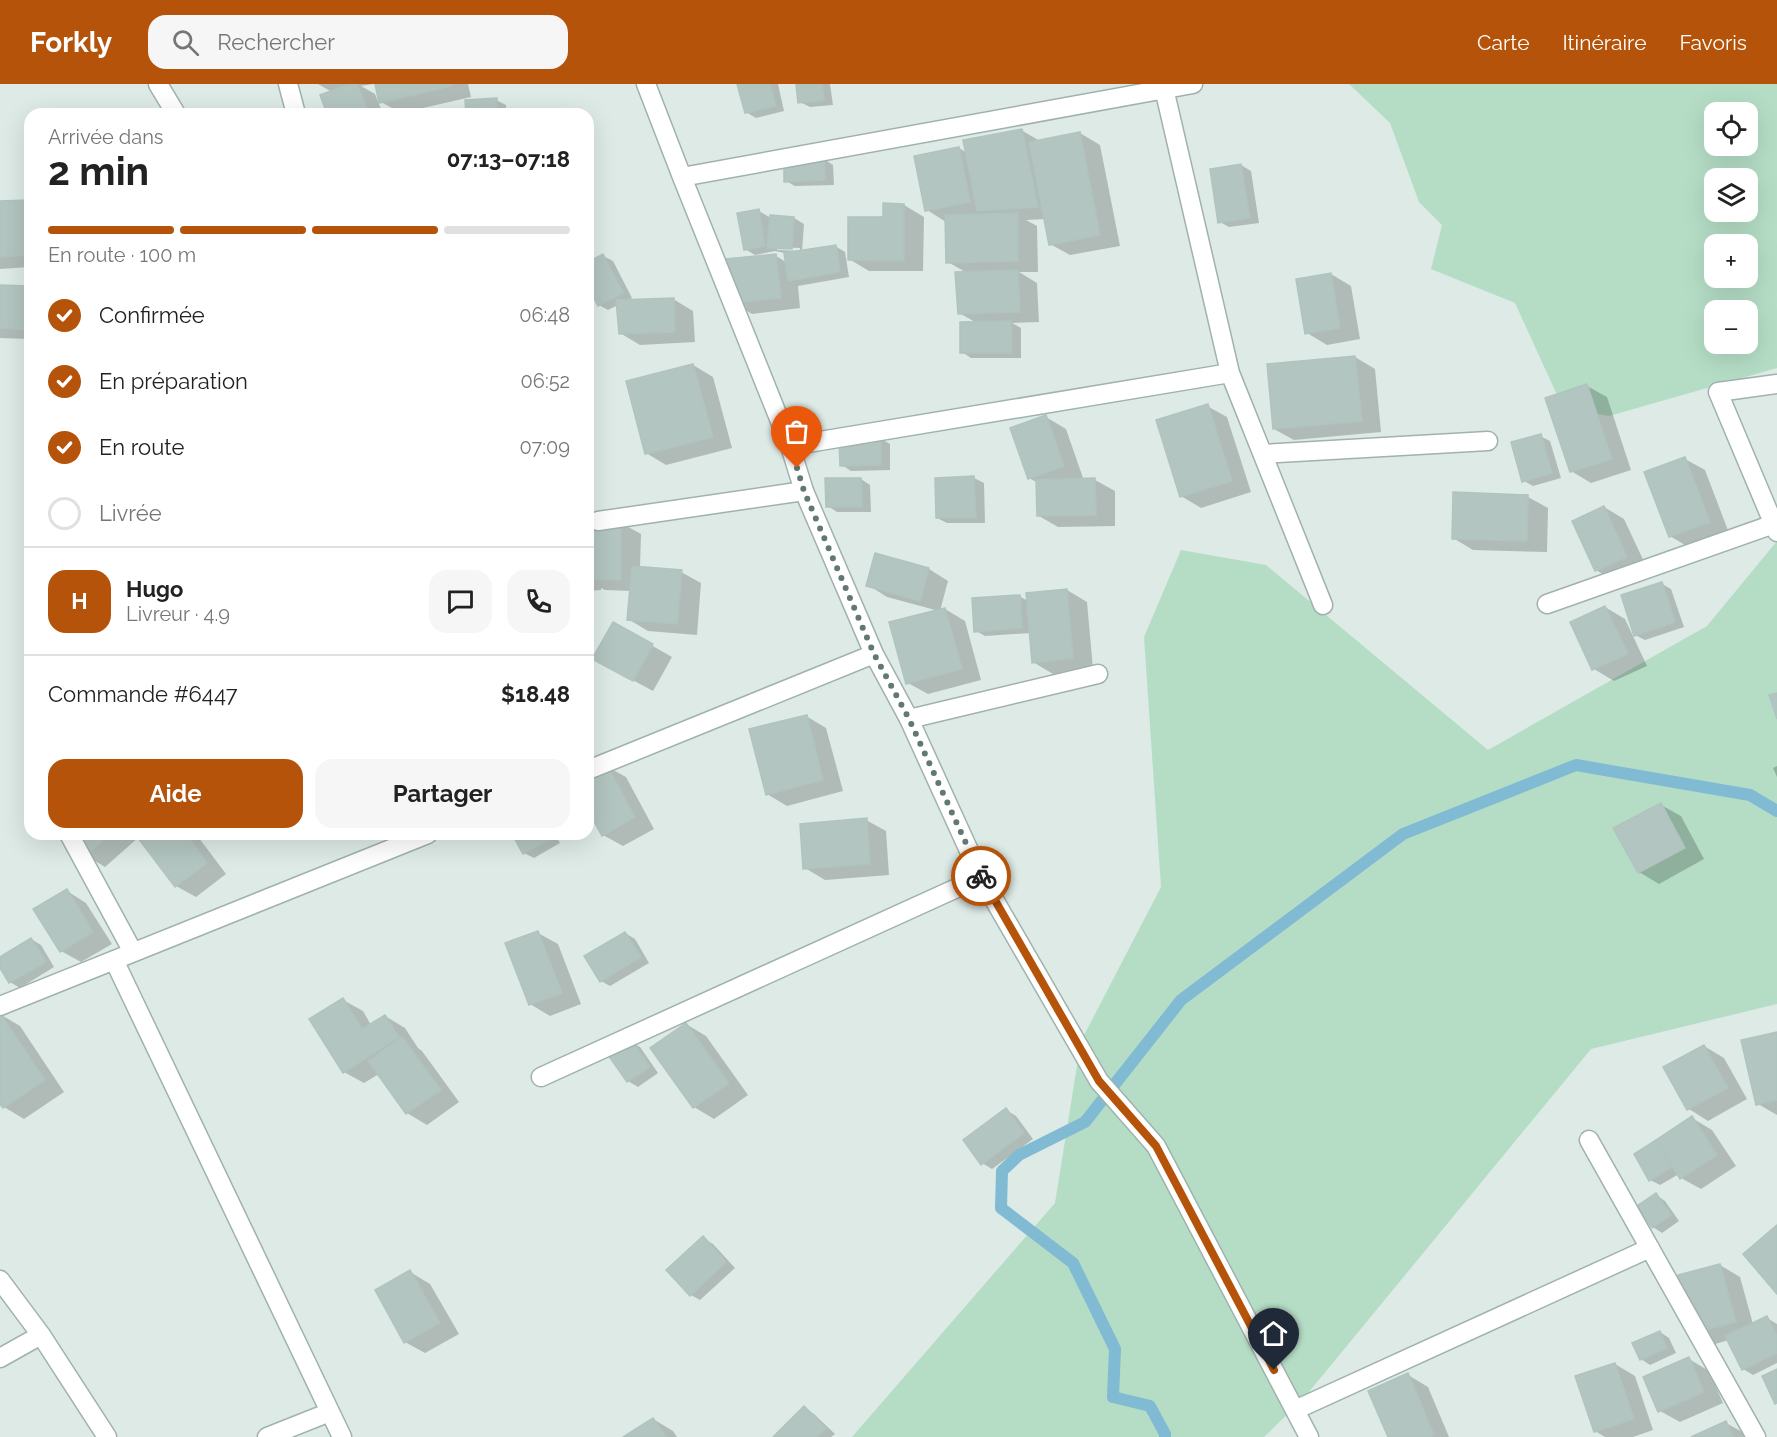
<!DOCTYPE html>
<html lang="fr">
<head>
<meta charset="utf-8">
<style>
  body { margin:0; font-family:Raleway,sans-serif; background:#f6f6f6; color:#222; height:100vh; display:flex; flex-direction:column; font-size:22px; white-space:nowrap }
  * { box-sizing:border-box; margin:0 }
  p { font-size:20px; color:#767676 }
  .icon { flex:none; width:33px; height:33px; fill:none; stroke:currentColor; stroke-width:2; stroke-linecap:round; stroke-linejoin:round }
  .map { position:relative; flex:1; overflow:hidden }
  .panel { position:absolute; left:24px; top:24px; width:570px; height:732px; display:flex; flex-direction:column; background:#fff; border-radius:18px; box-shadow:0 6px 24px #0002 }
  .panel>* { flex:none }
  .controls { position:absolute; left:1704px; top:18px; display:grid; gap:12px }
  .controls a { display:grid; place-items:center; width:54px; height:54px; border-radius:12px; background:#fff; box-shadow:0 6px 24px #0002; font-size:30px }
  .pin { position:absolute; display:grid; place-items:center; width:51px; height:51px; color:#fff; margin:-62px -26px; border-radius:50% 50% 50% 0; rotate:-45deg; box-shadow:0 0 6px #0007 }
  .pin .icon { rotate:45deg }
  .courier { position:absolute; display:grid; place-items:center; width:60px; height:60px; margin:-30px; border:4px solid #b45309; border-radius:50%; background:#fff; color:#222; box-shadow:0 2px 8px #0007 }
  .overview em { font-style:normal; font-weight:700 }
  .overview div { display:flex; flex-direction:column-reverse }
  .overview { display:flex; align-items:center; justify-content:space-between; height:102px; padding:0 24px }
  h1 { font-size:39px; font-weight:700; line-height:45px }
  .bar { display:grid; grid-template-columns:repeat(4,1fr); gap:9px 6px; align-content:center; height:72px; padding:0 24px }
  .bar i { height:8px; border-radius:4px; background:#e0e0e0 }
  .bar .on { background:#b45309 }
  .bar p { grid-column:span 4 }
  .line { display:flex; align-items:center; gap:15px; padding:0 24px; border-top:2px solid #e0e0e0 }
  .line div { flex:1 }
  .round { display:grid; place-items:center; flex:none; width:63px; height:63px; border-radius:18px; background:#f6f6f6 }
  ol { padding:0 24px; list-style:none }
  li { display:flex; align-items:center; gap:18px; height:66px }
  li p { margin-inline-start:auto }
  li .icon { padding:6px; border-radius:50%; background:#b45309; color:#fff; stroke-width:4 }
  li:last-child { color:#767676 }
  li i { width:33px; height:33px; border:3px solid #e0e0e0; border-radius:50% }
  .button { display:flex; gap:12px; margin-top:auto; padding:12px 24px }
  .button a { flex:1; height:69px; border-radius:18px; background:#b45309; color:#fff; font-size:24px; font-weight:700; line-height:69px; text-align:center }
  .button a+a { background:#f6f6f6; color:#222 }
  header { display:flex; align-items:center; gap:36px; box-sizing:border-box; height:84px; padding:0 30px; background:#b45309; color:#fff }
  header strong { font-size:28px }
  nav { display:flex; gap:33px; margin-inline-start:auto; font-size:21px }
  .search { width:420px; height:54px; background:#f6f6f6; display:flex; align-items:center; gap:15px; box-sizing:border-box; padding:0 21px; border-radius:18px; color:#767676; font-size:22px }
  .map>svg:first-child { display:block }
  .green { fill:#b5ddc6; fill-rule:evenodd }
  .shadow { fill:#0003; fill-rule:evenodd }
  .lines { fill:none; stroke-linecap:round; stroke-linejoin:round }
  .stream { stroke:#81bbd3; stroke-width:12 }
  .building { fill:#b3c5c0; stroke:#b0c4bf; stroke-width:1.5 }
  .lane-casing { stroke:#a0b2ae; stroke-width:21 }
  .street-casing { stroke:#a0b2ae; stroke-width:21 }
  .lane { stroke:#fff; stroke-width:18 }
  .street { stroke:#fff; stroke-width:18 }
  .done { stroke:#617874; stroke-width:6; stroke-dasharray:0 10.8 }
  .route { stroke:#b45309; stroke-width:8 }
</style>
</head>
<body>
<header>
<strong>Forkly</strong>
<div class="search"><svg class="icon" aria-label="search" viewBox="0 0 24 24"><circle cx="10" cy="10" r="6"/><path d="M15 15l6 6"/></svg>Rechercher</div>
<nav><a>Carte</a><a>Itinéraire</a><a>Favoris</a></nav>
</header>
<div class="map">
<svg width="1777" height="1353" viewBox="0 0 1777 1353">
  <rect width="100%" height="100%" fill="#ddeae6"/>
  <path class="green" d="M1349 0H1777V284L1609 332 1563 324 1515 219 1431 185 1442 141 1419 118 1390 39ZM1714 28H1748V62H1714ZM1714 94H1748V128H1714ZM1714 160H1748V194H1714ZM1714 226H1748V260H1714Z
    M1777 457V920L1591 965 1304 1314 1264 1353H852L1055 1119 1081 957 1161 803 1144 553 1181 466 1266 481 1488 666 1707 542Z"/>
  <path class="shadow" d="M318 0H373L361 2 375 10 383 30H329L332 8Z
    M376 0H468L471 13 401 29 381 18Z
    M739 0H778L784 27 756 34 746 28Z
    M798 0H830L833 21 810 23 800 18Z
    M496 16 506 21V30H467Z
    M1021 46 1040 57 1080 49 1100 61 1120 162 1070 171 1050 160 1045 135 1026 136 1037 142 1038 188H1019L1037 199 1039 238 1012 239 1021 244V274H971L962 268 977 239 959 229 967 189 948 178 946 138 927 126 959 64 967 69Z
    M824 75 833 81 834 101 795 102 786 97Z
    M1241 81 1251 87 1259 139 1229 143 1220 138Z
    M28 117 30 119V183L0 185V119Z
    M904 121 924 133 923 187H869L849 175 885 135Z
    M759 127 771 134 772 132 794 134 804 140 802 168 835 162 845 168 849 193 798 202 800 224 752 230 732 218 776 172 786 178 785 169 775 167 755 171 745 165ZM777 163 800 164V167L777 166Z
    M603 172 613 177 632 214 626 217 673 215 693 227 695 258 640 261 620 249 618 221 608 226 599 221 588 200V180Z
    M1331 190 1351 202 1360 255 1327 261 1307 249Z
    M0 202 30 204V255L0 254Z
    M1355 273 1375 285 1381 348 1294 356 1274 345Z
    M693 281 713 293 732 364 666 381 646 369Z
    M1587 302 1607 313 1631 386 1591 399 1571 387Z
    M1207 322 1227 333 1251 408 1201 424 1181 412Z
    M1046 333 1066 345 1083 394 1077 396H1095L1115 407V442L1058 443 1039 432 1038 399 1029 394Z
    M1540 352 1550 357 1561 394 1533 402 1524 397Z
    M880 354 890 360V386L851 387 842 381Z
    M1685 375 1705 386 1729 449 1690 464 1670 452Z
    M974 394 984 399 985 439H947L937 434Z
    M861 395 870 401 871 428H837L828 422Z
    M1454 410 1528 413 1548 424 1547 468 1473 466 1453 454Z
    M1604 423 1624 435 1647 484 1616 498 1596 486Z
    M588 439H621L641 450 640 484 681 488 701 499 697 551 648 547 628 535 631 507 605 506 601 504V506L588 507Z
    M876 471 929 485 948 497 940 527 945 525 965 537 981 596 928 610 908 599 939 527 887 513 868 501Z
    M1662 500 1671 505 1684 543 1645 556 1635 551Z
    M1067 506 1087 518 1093 585 1053 590 1033 578 1031 549 985 552 976 547 1019 512 1028 517Z
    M1605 523 1625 535 1647 582 1614 597 1594 585 1572 538Z
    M614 540 672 573 653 607 614 586Z
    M806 632 826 644 843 707 787 722 767 710Z
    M606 682 626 693 654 745 623 762 603 751 588 724Z
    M1777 682V693L1773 684Z
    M1661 721 1681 732 1704 775 1659 800 1639 788Z
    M866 736 886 747 889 791 825 796 805 784Z
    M66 750H196L226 790 196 813 176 802 139 753 105 783 85 771Z
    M513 750H555L560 759 534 774 524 769Z
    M67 807 86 819 112 860 81 878 61 867Z
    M538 849 558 860 581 920 550 932 530 920Z
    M625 849 635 855 649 879 610 902 601 897Z
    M31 855 41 861 54 883 20 904 10 898 0 881V874Z
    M343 916 363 927 371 941 385 932 405 944 418 964 422 967 459 1018 427 1041 407 1029 379 990 364 999 344 988Z
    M0 930 20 942 64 1008 24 1035 4 1023 0 1017Z
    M686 940 706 952 748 1011 714 1035 694 1023 652 964Z
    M1777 950V1031L1758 1020Z
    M631 958 640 963 658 989 638 1003 628 997Z
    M1704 962 1724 974 1747 1015 1708 1037 1689 1025 1665 984Z
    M1006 1026 1016 1032 1033 1055 992 1085 982 1079Z
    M1692 1034 1712 1046 1736 1082 1701 1105 1681 1094 1679 1090 1660 1101 1650 1096 1656 1058 1661 1060Z
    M1656 1111 1665 1117 1679 1137 1662 1149 1653 1143Z
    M703 1154 713 1160 735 1184 700 1216 691 1211Z
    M1720 1181 1740 1193 1753 1240 1767 1234 1777 1240V1279L1753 1291 1743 1285 1729 1256 1715 1260 1695 1248Z
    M410 1188 430 1200 459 1250 425 1269 405 1258Z
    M1660 1248 1669 1254 1676 1269 1650 1281 1641 1275Z
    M1689 1275 1709 1287 1723 1319 1680 1338 1660 1327Z
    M1615 1280 1635 1292 1653 1346 1633 1353H1605L1595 1347Z
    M1408 1291 1428 1303 1449 1353H1390Z
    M804 1324 814 1330 835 1350 831 1353H775Z
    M653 1335 673 1347 677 1353H626Z
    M1726 1339 1746 1350 1747 1353H1694Z"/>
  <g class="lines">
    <path class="stream" d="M1165 1353V1350L1150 1322 1113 1313 1115 1265 1073 1179 1001 1124 1002 1087 1019 1071 1085 1038 1181 916 1403 750 1576 681 1750 711 1777 727"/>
  </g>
  <path class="building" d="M349 0H357L369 30H327L320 11Z
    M375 0H452V2L379 19Z
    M737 0H770L776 22 745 29Z
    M796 0H822L824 16 798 19Z
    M497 14V30H466L465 16Z
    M1022 45 1038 123 977 127 963 56Z
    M1080 48 1100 151 1049 161 1029 58Z
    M959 63 970 118 925 127 914 72Z
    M824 74 825 96 784 98V75Z
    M1241 80 1250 134 1218 139 1210 85Z
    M28 116 30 171 0 173V117Z
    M883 119 904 120V177L848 176V133H883Z
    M759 125 765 162 744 166 737 129Z
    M1018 129V177L946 179 945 131Z
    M770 131 794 133 792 165 767 164Z
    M836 161 840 188 788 197 784 169Z
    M603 170 623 209 598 222 588 203V178Z
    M776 170 781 214 730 219 726 175Z
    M1018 186 1020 228 958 230 955 188Z
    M1331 189 1340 244 1305 250 1296 195Z
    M0 201 29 202 27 246 0 244Z
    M674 214 675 248 619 250 616 216Z
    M1011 237 1012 269H960V238Z
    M1355 272 1362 337 1273 345 1267 280Z
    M693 280 713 353 645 370 626 297Z
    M1587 300 1612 375 1570 388 1545 314Z
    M1208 320 1232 397 1180 413 1156 336Z
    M1046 331 1064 382 1028 395 1010 344Z
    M1541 350 1552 389 1522 398 1511 358Z
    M839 353H881V381L840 382Z
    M1685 373 1710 438 1669 453 1644 388Z
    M974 392 976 434H936L935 394Z
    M825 394H861L862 423H826Z
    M1095 394 1096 431 1037 432 1036 396Z
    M1453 408 1528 411 1527 457 1452 455Z
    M1604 422 1627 473 1595 487 1572 437Z
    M588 437H621V496L588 495Z
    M875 469 929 484 920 517 866 502Z
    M632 482 682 486 677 540 627 536Z
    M1662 498 1675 538 1634 552 1621 511Z
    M1067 505 1073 574 1032 579 1026 509Z
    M1020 511 1022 544 974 548 972 514Z
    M1605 522 1628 570 1592 586 1570 538Z
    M945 524 962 585 906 600 889 538Z
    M613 538 653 560 633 597 592 575Z
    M1777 609V635L1769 611Z
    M807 631 823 696 766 711 749 645Z
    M606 680 635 733 602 752 588 727V690Z
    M1661 719 1685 764 1638 789 1613 744Z
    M867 734 870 780 803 785 800 740Z
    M64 750H110L84 773Z
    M135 750H186L207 779 175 803Z
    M512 750H550L552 754 523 770Z
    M67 805 93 848 60 868 33 825Z
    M538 847 562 909 529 921 505 859Z
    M625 848 641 873 600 898 584 872Z
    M31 854 46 878 9 899 0 884V873Z
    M343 914 362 945 385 931 399 953 343 989 309 935Z
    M0 929 45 996 3 1024 0 1020Z
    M686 939 729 999 693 1024 650 964Z
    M1777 948V1016L1756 1021 1741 956Z
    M402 953 441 1006 406 1030 368 977Z
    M631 956 650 983 627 998 608 971Z
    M1704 961 1728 1004 1687 1026 1663 983Z
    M1006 1024 1024 1049 981 1081 963 1056Z
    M1692 1032 1717 1071 1680 1095 1656 1056Z
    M1656 1056 1672 1083 1649 1097 1634 1070Z
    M1656 1109 1671 1131 1652 1144 1637 1122Z
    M1777 1141V1210L1743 1170Z
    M703 1152 726 1178 690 1212 666 1186Z
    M1720 1180 1736 1238 1694 1249 1678 1191Z
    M410 1186 440 1239 404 1259 375 1206Z
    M1767 1232 1777 1252V1269L1742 1286 1725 1252Z
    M1660 1247 1667 1264 1640 1276 1632 1259Z
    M1689 1273 1704 1308 1658 1328 1643 1293Z
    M1615 1279 1634 1335 1594 1348 1575 1292Z
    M1777 1285V1319L1775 1320 1762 1292Z
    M1408 1289 1434 1351 1429 1353H1388L1368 1307Z
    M804 1322 826 1344 817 1353H773Z
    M653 1334 666 1353H623Z
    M1726 1337 1733 1353H1691Z"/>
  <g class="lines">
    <g class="lane-casing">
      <path id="lane" d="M158 0 176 30
        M1263 370 1488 357
        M598 437 804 407
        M1547 520 1774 440
        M909 635 1098 590
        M69 750 133 868"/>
    </g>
    <g class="street-casing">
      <path id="street" d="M288 0 296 30
        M646 0 682 93 790 362 804 407 874 570 909 635 981 793 1099 997 1156 1062 1309 1353
        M1163 0 1230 289 1323 521
        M682 93 1193 0
        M1777 300 1718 308 1777 448
        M790 362 1230 289
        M588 686 874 570
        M114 876 342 1353
        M0 922 428 750
        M541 993 981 793
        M1589 1056 1756 1353
        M0 1196 41 1251 107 1353
        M0 1274 41 1251
        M1295 1326 1650 1164
        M267 1353 330 1328"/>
    </g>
    <use href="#lane" class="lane"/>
    <use href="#street" class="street"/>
  </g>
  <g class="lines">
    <path class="done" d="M797 384 804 407 874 570 909 635 981 792"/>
    <path class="route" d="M981 792 1099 997 1156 1062 1274 1286"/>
  </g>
</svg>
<div class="controls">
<a><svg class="icon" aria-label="locate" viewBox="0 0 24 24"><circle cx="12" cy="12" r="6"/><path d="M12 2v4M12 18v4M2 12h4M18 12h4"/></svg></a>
<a><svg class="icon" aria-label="layers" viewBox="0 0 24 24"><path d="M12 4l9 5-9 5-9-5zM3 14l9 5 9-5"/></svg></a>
<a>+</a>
<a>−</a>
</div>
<div class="pin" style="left:797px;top:384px;background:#ea580c"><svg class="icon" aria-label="bag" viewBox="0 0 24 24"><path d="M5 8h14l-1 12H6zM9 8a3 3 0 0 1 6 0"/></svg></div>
<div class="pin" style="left:1274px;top:1286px;background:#1f2937"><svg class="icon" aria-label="home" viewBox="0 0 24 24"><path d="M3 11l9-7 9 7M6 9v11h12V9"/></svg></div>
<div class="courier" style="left:981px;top:792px"><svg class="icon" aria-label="bike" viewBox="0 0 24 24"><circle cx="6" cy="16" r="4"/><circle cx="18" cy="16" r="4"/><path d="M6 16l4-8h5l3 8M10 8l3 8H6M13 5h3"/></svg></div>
<section class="panel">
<div class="overview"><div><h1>2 min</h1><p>Arrivée dans</p></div><em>07:13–07:18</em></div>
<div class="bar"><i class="on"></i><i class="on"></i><i class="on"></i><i></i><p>En route · 100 m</p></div>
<ol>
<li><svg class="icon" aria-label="check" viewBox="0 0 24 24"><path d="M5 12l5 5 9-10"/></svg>Confirmée<p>06:48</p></li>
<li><svg class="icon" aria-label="check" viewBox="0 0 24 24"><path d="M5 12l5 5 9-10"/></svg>En préparation<p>06:52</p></li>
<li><svg class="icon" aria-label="check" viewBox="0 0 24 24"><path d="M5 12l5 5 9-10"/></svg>En route<p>07:09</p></li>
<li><i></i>Livrée</li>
</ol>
<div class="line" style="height:108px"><b class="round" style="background:#b45309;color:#fff">H</b><div><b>Hugo</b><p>Livreur · 4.9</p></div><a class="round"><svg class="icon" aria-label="chat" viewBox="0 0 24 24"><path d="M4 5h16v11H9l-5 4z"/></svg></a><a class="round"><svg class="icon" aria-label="phone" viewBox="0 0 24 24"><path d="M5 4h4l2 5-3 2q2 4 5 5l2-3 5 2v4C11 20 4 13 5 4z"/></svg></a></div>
<div class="line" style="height:78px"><div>Commande #6447</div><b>$18.48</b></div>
<div class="button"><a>Aide</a><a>Partager</a></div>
</section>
</div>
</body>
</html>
